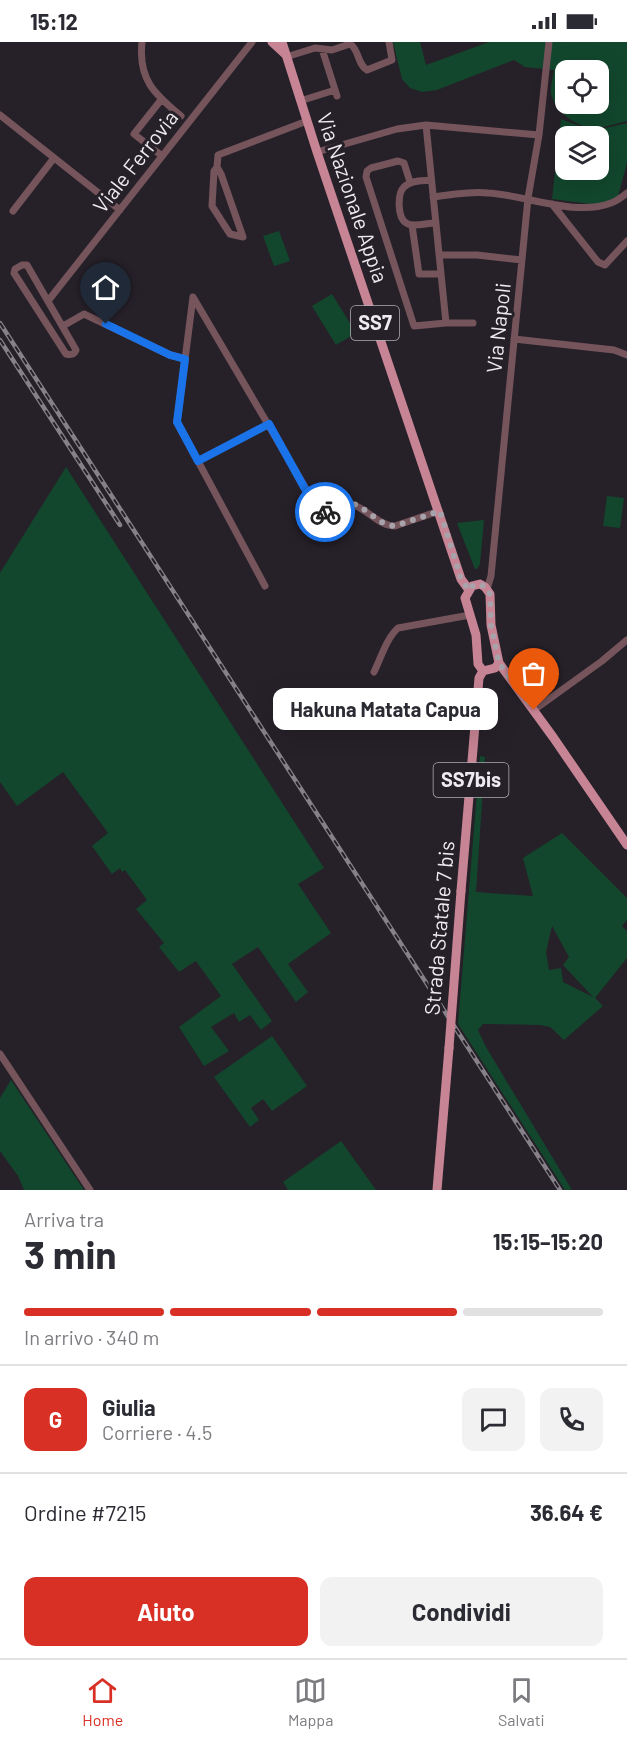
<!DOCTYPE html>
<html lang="it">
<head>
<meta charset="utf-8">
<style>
  body { margin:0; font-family:Barlow,sans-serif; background:#f2f2f3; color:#2b2b33; height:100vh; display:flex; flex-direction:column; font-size:22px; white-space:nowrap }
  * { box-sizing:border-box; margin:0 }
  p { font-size:20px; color:#7c7c81 }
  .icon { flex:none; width:33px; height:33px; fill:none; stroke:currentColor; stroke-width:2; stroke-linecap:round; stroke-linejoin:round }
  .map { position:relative; height:1148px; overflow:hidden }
  .side { display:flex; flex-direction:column; background:#fff; flex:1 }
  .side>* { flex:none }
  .tools { position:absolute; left:555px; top:18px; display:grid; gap:12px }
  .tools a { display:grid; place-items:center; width:54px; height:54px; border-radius:12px; background:#fff; box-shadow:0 6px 24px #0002; font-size:30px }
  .pin { position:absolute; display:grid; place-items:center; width:51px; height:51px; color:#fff; margin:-62px -26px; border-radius:50% 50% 50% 0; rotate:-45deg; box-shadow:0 0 6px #0007 }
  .pin .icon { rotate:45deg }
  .courier { position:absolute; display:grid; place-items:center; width:60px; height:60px; margin:-30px; border:4px solid #1a73e8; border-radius:50%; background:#fff; color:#222; box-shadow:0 2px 8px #0007 }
  .bubble { position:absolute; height:42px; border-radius:12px; background:#fff; box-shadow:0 6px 24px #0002; font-size:20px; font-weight:700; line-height:42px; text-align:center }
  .head em { font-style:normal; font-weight:700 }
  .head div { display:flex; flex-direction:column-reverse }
  .head { display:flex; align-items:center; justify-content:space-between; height:102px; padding:0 24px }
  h1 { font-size:39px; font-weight:700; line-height:45px }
  .bar { display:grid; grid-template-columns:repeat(4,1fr); gap:9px 6px; align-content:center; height:72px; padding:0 24px }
  .bar i { height:8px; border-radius:4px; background:#e1e1e2 }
  .bar .on { background:#d93025 }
  .bar p { grid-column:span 4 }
  .line { display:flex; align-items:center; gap:15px; padding:0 24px; border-top:2px solid #e1e1e2 }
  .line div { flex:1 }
  .round { display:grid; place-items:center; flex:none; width:63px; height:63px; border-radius:12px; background:#f2f2f3 }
  .cta { display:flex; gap:12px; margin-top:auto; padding:12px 24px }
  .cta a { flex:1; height:69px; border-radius:12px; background:#d93025; color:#fff; font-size:24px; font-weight:700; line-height:69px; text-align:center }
  .cta a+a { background:#f2f2f3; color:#2b2b33 }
  .status { display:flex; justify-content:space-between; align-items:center; height:42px; padding:0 30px; background:#fff; direction:ltr }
  .status svg { height:16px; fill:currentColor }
  .dock { display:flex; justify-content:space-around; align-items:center; height:84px; border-top:2px solid #e1e1e2; background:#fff; font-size:16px; color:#7c7c81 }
  .dock a { display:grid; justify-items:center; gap:3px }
  .dock .on { color:#d93025 }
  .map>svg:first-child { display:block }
  .green { fill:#12472d; fill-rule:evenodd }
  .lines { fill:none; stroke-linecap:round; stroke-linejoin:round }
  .minor { stroke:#75545b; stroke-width:7 }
  .major { stroke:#c78494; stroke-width:9 }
  .rail-casing { stroke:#868188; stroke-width:4.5 }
  .rail { stroke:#262028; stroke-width:2; stroke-dasharray:7; stroke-linecap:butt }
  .major-bridge { stroke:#c78494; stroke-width:9 }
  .done { stroke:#a8a3aa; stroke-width:6; stroke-dasharray:0 10.8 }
  .route { stroke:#1a73e8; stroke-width:8 }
  .labels { text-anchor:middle; stroke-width:6; stroke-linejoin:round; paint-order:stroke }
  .shield { fill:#262028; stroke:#b2adb4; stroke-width:1.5 }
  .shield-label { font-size:20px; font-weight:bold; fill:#eeeaf0 }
  .street-label { font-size:21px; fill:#eeeaf0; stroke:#262028 }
</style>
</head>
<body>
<div class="status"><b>15:12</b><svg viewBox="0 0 49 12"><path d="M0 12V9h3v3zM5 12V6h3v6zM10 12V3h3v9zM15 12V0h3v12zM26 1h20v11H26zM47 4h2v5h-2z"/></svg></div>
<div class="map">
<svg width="627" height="1148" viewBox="0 0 627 1148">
  <rect width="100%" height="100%" fill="#262028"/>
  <path class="green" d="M393 0H420L426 23 489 0H627V79C617 81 605 86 594 86 577 86 555 69 551 52 550 46 553 35 554 28L525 25 514 18 437 48 422 50 410 46 402 37ZM566 28H598V62H566Z
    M561 77 593 89 627 81V121L617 158 598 163 552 157ZM566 94H598V128H566Z
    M279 189 290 219 274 224 263 194Z
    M332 252 356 291 336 303 312 264Z
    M66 425 324 826 298 842 331 891 288 922 308 950 296 960 258 905 232 922 272 979 261 988 250 973 239 980 234 971 211 985 229 1009 204 1024 179 985 221 954 196 919 179 930 159 905 164 901 136 867 147 858 125 828 122 830 120 826 112 832 92 804 108 791 63 730 17 764 0 740V531Z
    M607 454 624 456 620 486 603 484Z
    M484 478 480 522 477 527H475L457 481Z
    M480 714 485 715 476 850 533 854 523 816 562 791 627 856V878L622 884 627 889V916L595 956 603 964 564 998 550 985 541 983 489 982H483L478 988 486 1005 572 1148H565L458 982ZM552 884 569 915 563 923 593 955 563 940 561 926 549 928 546 910Z
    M272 994 307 1044 272 1069 263 1057 251 1066 259 1078 250 1085 214 1035Z
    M11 1038 84 1148H24L18 1134 0 1109V1056Z
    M341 1099 376 1148H288L283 1140Z"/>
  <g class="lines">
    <path class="minor" d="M142 0C138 37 154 52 181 74
      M322 7 337 54
      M286 15 315 6 332 8 350 2C359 7 357 22 367 28L392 18 389 0
      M161 58 134 92 162 114
      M300 59 335 48
      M0 73 120 168
      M426 83 446 281
      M317 110 397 87 426 83 539 93
      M217 125 221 132 243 195
      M431 138C422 139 411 138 404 145 397 152 397 178 408 182 415 185 427 181 436 181
      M410 140 404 121 398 119 371 126 367 129 366 135 414 284 446 281H473
      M433 155C451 153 470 149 488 151 526 153 575 175 611 161 617 159 622 155 627 151
      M552 162 598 220 605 223 627 199
      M13 169 54 116
      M412 183 419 232H441
      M243 195 230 192 212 164 214 129 217 125 218 113 307 79
      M439 213H477L522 218
      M22 223H27L76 308C74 313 71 313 66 312L14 231 15 227Z
      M48 259 252 0
      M63 284 84 272 170 313 185 317
      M514 297 614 308 627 313
      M198 419 269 382
      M265 544 177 380 193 255 319 469C334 471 340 457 356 464 370 470 380 484 395 484L439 469
      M487 547 491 534 528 156 539 93 549 0
      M374 630C381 616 386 597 398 586L470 573
      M534 668 602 619 627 598
      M0 1012 90 1148"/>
    <path class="major" d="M272 0 285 12
      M282 0 317 110 461 537 469 548
      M480 542 485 545 490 552 491 583 499 621 495 626 483 629 478 622 476 593 465 556 472 544Z
      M499 621 553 695 627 803
      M461 849 479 636 483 629
      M437 1148 449 1006"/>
    <g class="rail-casing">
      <path id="rail" d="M0 281 560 1148
        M0 298 120 483"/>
    </g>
    <use href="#rail" class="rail"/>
    <path class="major-bridge" d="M449 1006 461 849"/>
  </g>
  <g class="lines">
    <path class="done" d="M325 470C331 468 337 462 343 461 363 458 376 484 395 484L440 469 461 537 469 548 472 544 480 542 485 545 490 552 491 583 499 621 534 668"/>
    <path class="route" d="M106 282 170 313 185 317 177 380 198 419 269 382 314 463 319 469 325 470"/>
  </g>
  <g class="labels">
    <g class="shield">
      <rect x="351" y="264" width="48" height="34" rx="4.5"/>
      <rect x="433.5" y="721" width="75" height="34" rx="4.5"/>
    </g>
    <g class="shield-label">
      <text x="375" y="288">SS7</text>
      <text x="471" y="745">SS7bis</text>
    </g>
    <g class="street-label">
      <text transform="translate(136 120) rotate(-52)" y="7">Viale Ferrovia</text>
      <text transform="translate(352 156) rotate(71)" y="7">Via Nazionale Appia</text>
      <text transform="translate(499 286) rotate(-84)" y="7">Via Napoli</text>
      <text transform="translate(440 886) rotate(-85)" y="7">Strada Statale 7 bis</text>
    </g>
  </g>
</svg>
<div class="tools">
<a><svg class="icon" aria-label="locate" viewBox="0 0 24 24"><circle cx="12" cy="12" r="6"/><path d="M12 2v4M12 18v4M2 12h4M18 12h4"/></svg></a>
<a><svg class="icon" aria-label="layers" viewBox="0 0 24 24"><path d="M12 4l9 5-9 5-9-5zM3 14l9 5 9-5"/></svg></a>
</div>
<div class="pin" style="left:534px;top:668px;background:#ea580c"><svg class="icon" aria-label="bag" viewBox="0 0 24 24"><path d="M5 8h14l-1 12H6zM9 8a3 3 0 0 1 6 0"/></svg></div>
<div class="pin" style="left:106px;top:282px;background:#1f2937"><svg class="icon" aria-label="home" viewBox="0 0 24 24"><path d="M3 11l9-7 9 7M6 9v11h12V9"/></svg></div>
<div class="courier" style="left:325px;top:470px"><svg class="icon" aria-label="bike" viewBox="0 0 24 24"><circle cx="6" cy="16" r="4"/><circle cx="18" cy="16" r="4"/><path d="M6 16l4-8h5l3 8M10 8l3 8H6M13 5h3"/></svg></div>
<div class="bubble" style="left:273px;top:646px;width:225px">Hakuna Matata Capua</div>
</div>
<section class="side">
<div class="head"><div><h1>3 min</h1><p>Arriva tra</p></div><em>15:15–15:20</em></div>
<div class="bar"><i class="on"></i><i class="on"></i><i class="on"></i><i></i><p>In arrivo · 340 m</p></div>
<div class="line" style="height:108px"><b class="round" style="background:#d93025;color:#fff">G</b><div><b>Giulia</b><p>Corriere · 4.5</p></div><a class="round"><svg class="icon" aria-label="chat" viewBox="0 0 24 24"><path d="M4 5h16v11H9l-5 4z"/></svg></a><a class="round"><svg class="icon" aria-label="phone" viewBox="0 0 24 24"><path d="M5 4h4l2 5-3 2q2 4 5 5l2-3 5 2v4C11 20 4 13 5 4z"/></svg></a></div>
<div class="line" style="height:78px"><div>Ordine #7215</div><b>36.64 €</b></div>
<div class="cta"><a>Aiuto</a><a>Condividi</a></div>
</section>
<nav class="dock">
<a class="on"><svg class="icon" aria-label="home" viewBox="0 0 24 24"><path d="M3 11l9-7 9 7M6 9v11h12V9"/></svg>Home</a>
<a><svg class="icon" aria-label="map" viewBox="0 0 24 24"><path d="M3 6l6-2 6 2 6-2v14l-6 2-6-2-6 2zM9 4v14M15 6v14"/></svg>Mappa</a>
<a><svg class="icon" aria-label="saved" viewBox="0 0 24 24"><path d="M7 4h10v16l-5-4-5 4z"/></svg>Salvati</a>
</nav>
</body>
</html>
